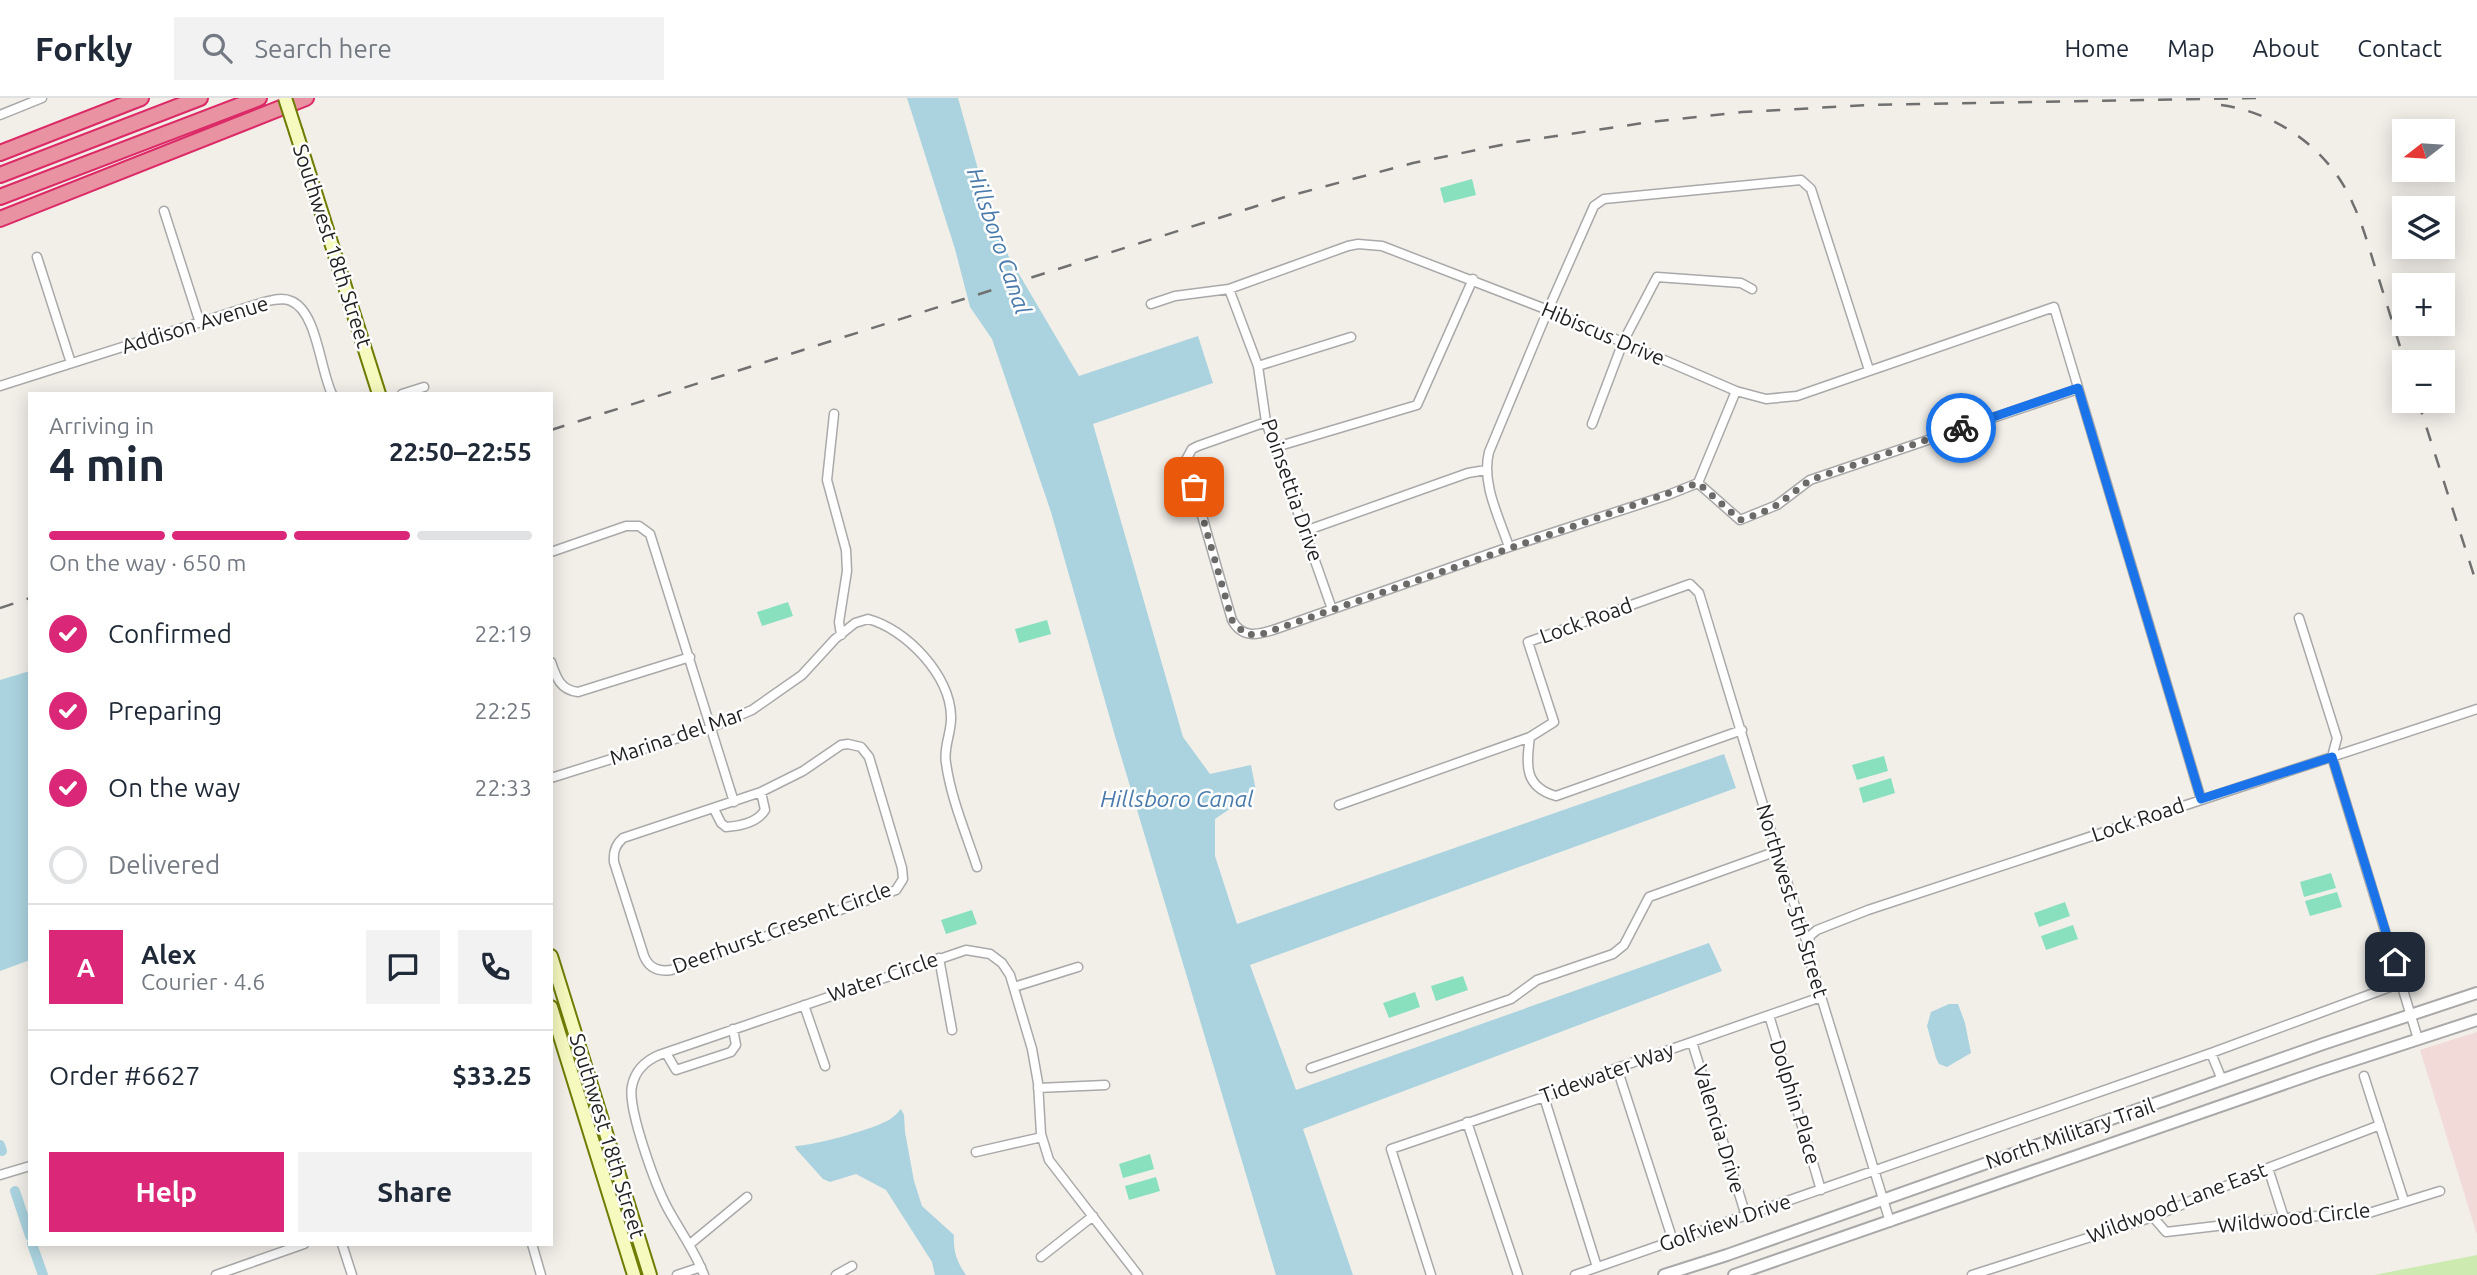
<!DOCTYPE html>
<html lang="en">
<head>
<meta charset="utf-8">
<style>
  body { margin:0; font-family:Ubuntu,sans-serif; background:#f2f2f3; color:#1f2937; height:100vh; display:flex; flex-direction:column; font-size:26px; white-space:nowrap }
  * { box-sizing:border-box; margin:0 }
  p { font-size:23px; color:#747a83 }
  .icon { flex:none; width:38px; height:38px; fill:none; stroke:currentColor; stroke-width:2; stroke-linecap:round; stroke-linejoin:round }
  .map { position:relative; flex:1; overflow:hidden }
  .drawer { position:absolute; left:28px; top:294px; width:525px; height:854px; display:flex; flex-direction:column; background:#fff; border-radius:0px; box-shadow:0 4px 18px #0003 }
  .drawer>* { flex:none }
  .needle { width:46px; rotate:253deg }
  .controls { position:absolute; left:2392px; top:21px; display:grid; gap:14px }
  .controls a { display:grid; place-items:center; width:63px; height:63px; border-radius:0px; background:#fff; box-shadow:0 4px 18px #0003; font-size:35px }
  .pin { position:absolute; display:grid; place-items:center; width:60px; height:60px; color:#fff; margin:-30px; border-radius:14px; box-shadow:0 4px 10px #0006 }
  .courier { position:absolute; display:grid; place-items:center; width:70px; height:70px; margin:-35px; border:5px solid #1a73e8; border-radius:50%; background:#fff; color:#222; box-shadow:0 2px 9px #0007 }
  .head em { font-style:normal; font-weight:700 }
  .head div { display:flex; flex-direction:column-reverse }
  .head { display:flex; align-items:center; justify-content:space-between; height:119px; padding:0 21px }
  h1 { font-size:46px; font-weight:700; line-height:52px }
  .bar { display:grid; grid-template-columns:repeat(4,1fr); gap:10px 7px; align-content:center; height:84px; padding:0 21px }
  .bar i { height:9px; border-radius:5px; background:#e0e1e3 }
  .bar .on { background:#db2777 }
  .bar p { grid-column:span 4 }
  .line { display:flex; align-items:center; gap:18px; padding:0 21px; border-top:2px solid #e0e1e3 }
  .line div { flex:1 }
  .round { display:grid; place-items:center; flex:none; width:74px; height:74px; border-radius:0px; background:#f2f2f3 }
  ol { padding:0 21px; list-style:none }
  li { display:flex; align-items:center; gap:21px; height:77px }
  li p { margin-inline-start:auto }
  li .icon { padding:7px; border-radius:50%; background:#db2777; color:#fff; stroke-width:4 }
  li:last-child { color:#747a83 }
  li i { width:38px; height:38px; border:4px solid #e0e1e3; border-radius:50% }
  .cta { display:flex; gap:14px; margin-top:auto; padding:14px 21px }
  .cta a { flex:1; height:80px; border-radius:0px; background:#db2777; color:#fff; font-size:28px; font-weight:700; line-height:80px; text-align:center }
  .cta a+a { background:#f2f2f3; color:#1f2937 }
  header { display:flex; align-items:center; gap:42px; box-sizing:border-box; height:98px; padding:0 35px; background:#fff; border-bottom:2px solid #e0e1e3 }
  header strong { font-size:33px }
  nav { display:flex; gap:38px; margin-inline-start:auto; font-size:24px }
  .search { width:490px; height:63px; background:#f2f2f3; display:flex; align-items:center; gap:18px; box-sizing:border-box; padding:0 24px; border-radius:0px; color:#747a83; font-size:26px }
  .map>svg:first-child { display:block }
  .commercial { fill:#f2dad9 }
  .grass { fill:#cdebb0 }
  .pitch { fill:#88e0be }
  .water { fill:#aad3df }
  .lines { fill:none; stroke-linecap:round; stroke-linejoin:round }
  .canal { stroke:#aad3df; stroke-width:10 }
  .minor-casing { stroke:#a9a9a9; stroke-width:11 }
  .tertiary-casing { stroke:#a9a9a9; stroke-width:14 }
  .secondary-casing { stroke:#707d05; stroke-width:16 }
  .motorway-casing { stroke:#dc2a67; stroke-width:18 }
  .minor { stroke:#fff; stroke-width:8 }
  .tertiary { stroke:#fff; stroke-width:10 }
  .secondary { stroke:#f7fabf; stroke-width:12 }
  .motorway { stroke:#e892a2; stroke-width:14 }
  .rail { stroke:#707070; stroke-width:2.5; stroke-dasharray:14 14; stroke-linecap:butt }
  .secondary-bridge-casing { stroke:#707d05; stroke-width:16; stroke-linecap:butt }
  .secondary-bridge { stroke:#f7fabf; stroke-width:12 }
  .done { stroke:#6b6a68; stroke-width:7; stroke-dasharray:0 12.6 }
  .route { stroke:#1a73e8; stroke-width:9 }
  .labels { text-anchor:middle; stroke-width:5; stroke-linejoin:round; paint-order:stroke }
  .street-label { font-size:21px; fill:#222; stroke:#fff }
  .water-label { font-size:23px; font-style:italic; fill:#4a7aab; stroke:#fff }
</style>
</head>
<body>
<header>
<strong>Forkly</strong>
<div class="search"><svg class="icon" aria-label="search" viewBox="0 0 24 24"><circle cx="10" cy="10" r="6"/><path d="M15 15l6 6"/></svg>Search here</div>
<nav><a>Home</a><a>Map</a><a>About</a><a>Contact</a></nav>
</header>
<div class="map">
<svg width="2477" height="1177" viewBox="0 0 2477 1177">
  <rect width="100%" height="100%" fill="#f2efe9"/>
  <path class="commercial" d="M2477 934V1137L2420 952Z"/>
  <path class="grass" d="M2477 1157V1177H2374Z"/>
  <path class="pitch" d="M1472 81 1476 97 1444 105 1440 90Z
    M788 504 793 518 762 528 757 514Z
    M1047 522 1051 536 1019 545 1015 531Z
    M1884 658 1888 673 1857 682 1852 667Z
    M1891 680 1895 695 1863 705 1859 690Z
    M2331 775 2336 790 2304 799 2300 784Z
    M2337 794 2342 809 2310 818 2305 803Z
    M2065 804 2070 818 2039 829 2034 815Z
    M972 812 977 826 946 836 941 822Z
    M2073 827 2078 841 2046 852 2041 838Z
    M1463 878 1468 892 1436 903 1431 888Z
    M1415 894 1420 909 1389 920 1383 905Z
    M1150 1056 1154 1071 1123 1080 1119 1066Z
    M1156 1079 1160 1093 1129 1102 1125 1088Z"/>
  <path class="water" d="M907 0H958L992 121 1009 159 1079 278 1198 238 1213 285 1093 326 1183 639 1210 676 1251 667 1256 693 1215 721V758L1237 826 1724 656 1736 690 1250 867 1296 992 1709 845 1722 873 1303 1031 1353 1177H1276L1115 638 1051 414 992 241 970 209 955 151Z
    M30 573V862L0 873V582Z
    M1949 906H1958L1965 925 1971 955 1947 969 1939 966 1936 960 1927 928 1931 914Z
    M901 1011 904 1017 905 1034 914 1083 922 1108 954 1137C953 1153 957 1164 966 1177H935L932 1164 886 1092 856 1076 830 1084 823 1081 796 1051 795 1048C812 1048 881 1030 893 1019 896 1017 898 1014 901 1011Z"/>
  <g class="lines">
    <path class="canal" d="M0 1047 2 1053
      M15 1093 30 1138
      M32 1146 43 1177"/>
    <g class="minor-casing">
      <path id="minor" d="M0 17 42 0
        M164 113 200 225
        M37 159 71 265
        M1229 191 1258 268 1266 324 1332 511
        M1151 206 1175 198 1229 191 1348 148 1358 146 1382 148 1548 212 1736 293 1766 301 1797 298 2054 209 2201 701
        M1258 268 1351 239
        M0 288 264 204C272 202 283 199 291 203 317 213 320 272 332 296
        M402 296 424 289
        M834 316 827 382 846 452 847 473 839 524 841 537
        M1266 324 1198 348 1192 351 1186 362 1232 522C1242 541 1258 537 1276 531L1509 449 1668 397 1698 385 1736 293
        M1592 326 1623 244 1657 179 1741 185 1752 191
        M1276 349 1417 307 1473 181
        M1698 385 1740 422 1777 407 1810 382 2078 291
        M1305 433 1468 375 1486 372
        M1509 449C1499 419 1481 385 1489 354L1548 212 1594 108 1604 101 1801 82 1811 91 1869 272
        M551 454 626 428H639L650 436 734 704
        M2299 520 2337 640 2332 659 2418 941
        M551 564C556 579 560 592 578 594L690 559
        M1742 632 1556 698C1524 689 1526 667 1530 639L1554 624 1528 544 1690 486 1699 495 1777 753 1807 845 1808 856 1890 1124
        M848 646 861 649 869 659 902 770 903 781 896 792 671 872C658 874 649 870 644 858L614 764C613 754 615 747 623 740L761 694 803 673 841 647Z
        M551 680 710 630 752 612 802 577 835 541 855 525 868 521C906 531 950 577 951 618 952 634 943 649 946 665 951 701 966 735 977 769
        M1339 707 1530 639
        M714 711 721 725 726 729C740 728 758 724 765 712L761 694
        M1807 845 1811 837 1817 832 1868 812 2477 611
        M939 860 952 932
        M1014 889 1078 869
        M804 907 825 968
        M1769 917 1821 1092
        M1692 944 1746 1118
        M666 955 676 972 731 954 736 947 733 931
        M2211 955 2222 982
        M1311 970 1511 901 1537 882 1613 856 1624 847 1649 799 1777 753
        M1617 970 1673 1143
        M2364 978 2404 1103
        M1038 990 1105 987
        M1544 999 1597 1169
        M1467 1024 1518 1177
        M976 1054 1042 1039
        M2268 1070 2284 1120
        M0 1077 30 1068
        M2153 1119 2166 1134 2284 1120 2369 1115 2440 1093
        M342 1146 352 1177
        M532 1146 541 1177
        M690 1146 747 1099
        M1041 1159 1093 1118
        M216 1177 304 1146
        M677 1177 701 1169
        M704 1177C695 1153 680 1133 668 1111 656 1089 627 1010 632 988 635 973 645 963 659 957L966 852 990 856 1002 865 1010 877 1032 951 1038 985 1041 1036 1049 1062 1138 1177
        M836 1177 852 1168
        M1431 1177 1391 1051 1544 999 1617 970 1821 899
        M1575 1177 2211 955 2401 885
        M1972 1177 2153 1119 2268 1070 2380 1027"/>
    </g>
    <g class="tertiary-casing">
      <path id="tertiary" d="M1664 1177 1727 1157 2323 946 2477 895
        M1734 1177 2321 973 2477 922"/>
    </g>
    <g class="secondary-casing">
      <path id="secondary" d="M296 34 379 296
        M551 858 650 1177
        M551 909 634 1177"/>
    </g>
    <g class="motorway-casing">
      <path id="motorway" d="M0 55 141 0
        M0 77 200 0
        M0 99 259 0
        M0 121 306 0"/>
    </g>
    <use href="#minor" class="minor"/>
    <use href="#tertiary" class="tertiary"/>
    <use href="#secondary" class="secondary"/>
    <use href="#motorway" class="motorway"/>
    <path class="rail" d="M2221 7C2278 15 2330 52 2353 106 2363 127 2369 150 2376 172 2386 203 2395 233 2405 264
      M2418 303 2477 487
      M551 332 1285 99 1413 65 1516 44 1650 24 1742 14 1870 7 2256 0
      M0 510 30 500"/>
    <g class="secondary-bridge-casing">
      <path id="secondary-bridge" d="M285 0 296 34"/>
    </g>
    <use href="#secondary-bridge" class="secondary-bridge"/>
  </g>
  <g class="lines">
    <path class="done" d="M1194 389 1232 522 1245 536 1259 537 1698 385 1740 422 1761 415 1777 407 1810 382 1961 330"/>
    <path class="route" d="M1961 330 2078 290 2201 701 2332 659 2395 864"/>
  </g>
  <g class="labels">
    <g class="street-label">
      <text transform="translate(332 148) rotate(72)" y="7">Southwest 18th Street</text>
      <text transform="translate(195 227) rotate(-17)" y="7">Addison Avenue</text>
      <text transform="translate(1603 236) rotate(23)" y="7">Hibiscus Drive</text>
      <text transform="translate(1292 392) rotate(71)" y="7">Poinsettia Drive</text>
      <text transform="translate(1586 523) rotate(-20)" y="7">Lock Road</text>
      <text transform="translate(677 638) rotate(-19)" y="7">Marina del Mar</text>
      <text transform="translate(2138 722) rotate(-19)" y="7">Lock Road</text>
      <text transform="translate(1792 803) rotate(73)" y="7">Northwest 5th Street</text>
      <text transform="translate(782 830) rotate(-20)" y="7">Deerhurst Cresent Circle</text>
      <text transform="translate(883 879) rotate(-19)" y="7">Water Circle</text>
      <text transform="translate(1607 975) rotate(-20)" y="7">Tidewater Way</text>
      <text transform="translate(1795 1004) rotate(73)" y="7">Dolphin Place</text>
      <text transform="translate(1719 1031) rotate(73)" y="7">Valencia Drive</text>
      <text transform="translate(2070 1036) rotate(-19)" y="7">North Military Trail</text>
      <text transform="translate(607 1038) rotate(73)" y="7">Southwest 18th Street</text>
      <text transform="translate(2177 1105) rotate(-21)" y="7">Wildwood Lane East</text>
      <text transform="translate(2294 1120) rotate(-6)" y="7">Wildwood Circle</text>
      <text transform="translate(1725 1125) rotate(-19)" y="7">Golfview Drive</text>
    </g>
    <g class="water-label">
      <text transform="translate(999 143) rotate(71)" y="8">Hillsboro Canal</text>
      <text x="1177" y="709">Hillsboro Canal</text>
    </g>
  </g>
</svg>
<div class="controls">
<a><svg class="needle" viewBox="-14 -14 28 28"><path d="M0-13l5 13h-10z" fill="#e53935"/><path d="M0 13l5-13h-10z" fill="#747a83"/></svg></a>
<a><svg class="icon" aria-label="layers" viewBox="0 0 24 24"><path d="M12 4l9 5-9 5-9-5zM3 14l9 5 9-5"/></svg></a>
<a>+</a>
<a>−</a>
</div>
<div class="pin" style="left:1194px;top:389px;background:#ea580c"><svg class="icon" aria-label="bag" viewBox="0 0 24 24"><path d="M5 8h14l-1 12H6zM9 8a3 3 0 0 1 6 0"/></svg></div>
<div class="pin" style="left:2395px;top:864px;background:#1f2937"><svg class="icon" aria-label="home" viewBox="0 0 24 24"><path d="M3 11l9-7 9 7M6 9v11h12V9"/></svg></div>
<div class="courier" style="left:1961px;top:330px"><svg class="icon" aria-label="bike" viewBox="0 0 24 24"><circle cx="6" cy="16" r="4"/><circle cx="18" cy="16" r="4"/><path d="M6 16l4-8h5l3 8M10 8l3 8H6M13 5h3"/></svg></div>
<section class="drawer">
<div class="head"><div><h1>4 min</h1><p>Arriving in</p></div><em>22:50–22:55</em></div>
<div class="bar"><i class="on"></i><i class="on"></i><i class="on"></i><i></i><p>On the way · 650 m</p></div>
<ol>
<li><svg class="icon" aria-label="check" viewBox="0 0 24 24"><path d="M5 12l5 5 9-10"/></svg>Confirmed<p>22:19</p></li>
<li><svg class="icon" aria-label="check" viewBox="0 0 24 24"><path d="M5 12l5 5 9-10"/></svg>Preparing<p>22:25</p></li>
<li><svg class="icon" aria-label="check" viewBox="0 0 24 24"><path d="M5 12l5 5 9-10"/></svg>On the way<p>22:33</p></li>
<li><i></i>Delivered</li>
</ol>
<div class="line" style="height:126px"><b class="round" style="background:#db2777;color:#fff">A</b><div><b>Alex</b><p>Courier · 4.6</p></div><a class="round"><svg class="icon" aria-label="chat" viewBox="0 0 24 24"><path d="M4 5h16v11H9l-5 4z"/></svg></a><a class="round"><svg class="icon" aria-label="phone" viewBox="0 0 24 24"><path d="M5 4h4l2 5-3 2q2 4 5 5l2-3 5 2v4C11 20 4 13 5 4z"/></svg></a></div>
<div class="line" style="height:91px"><div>Order #6627</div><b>$33.25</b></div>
<div class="cta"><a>Help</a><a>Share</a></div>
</section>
</div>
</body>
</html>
